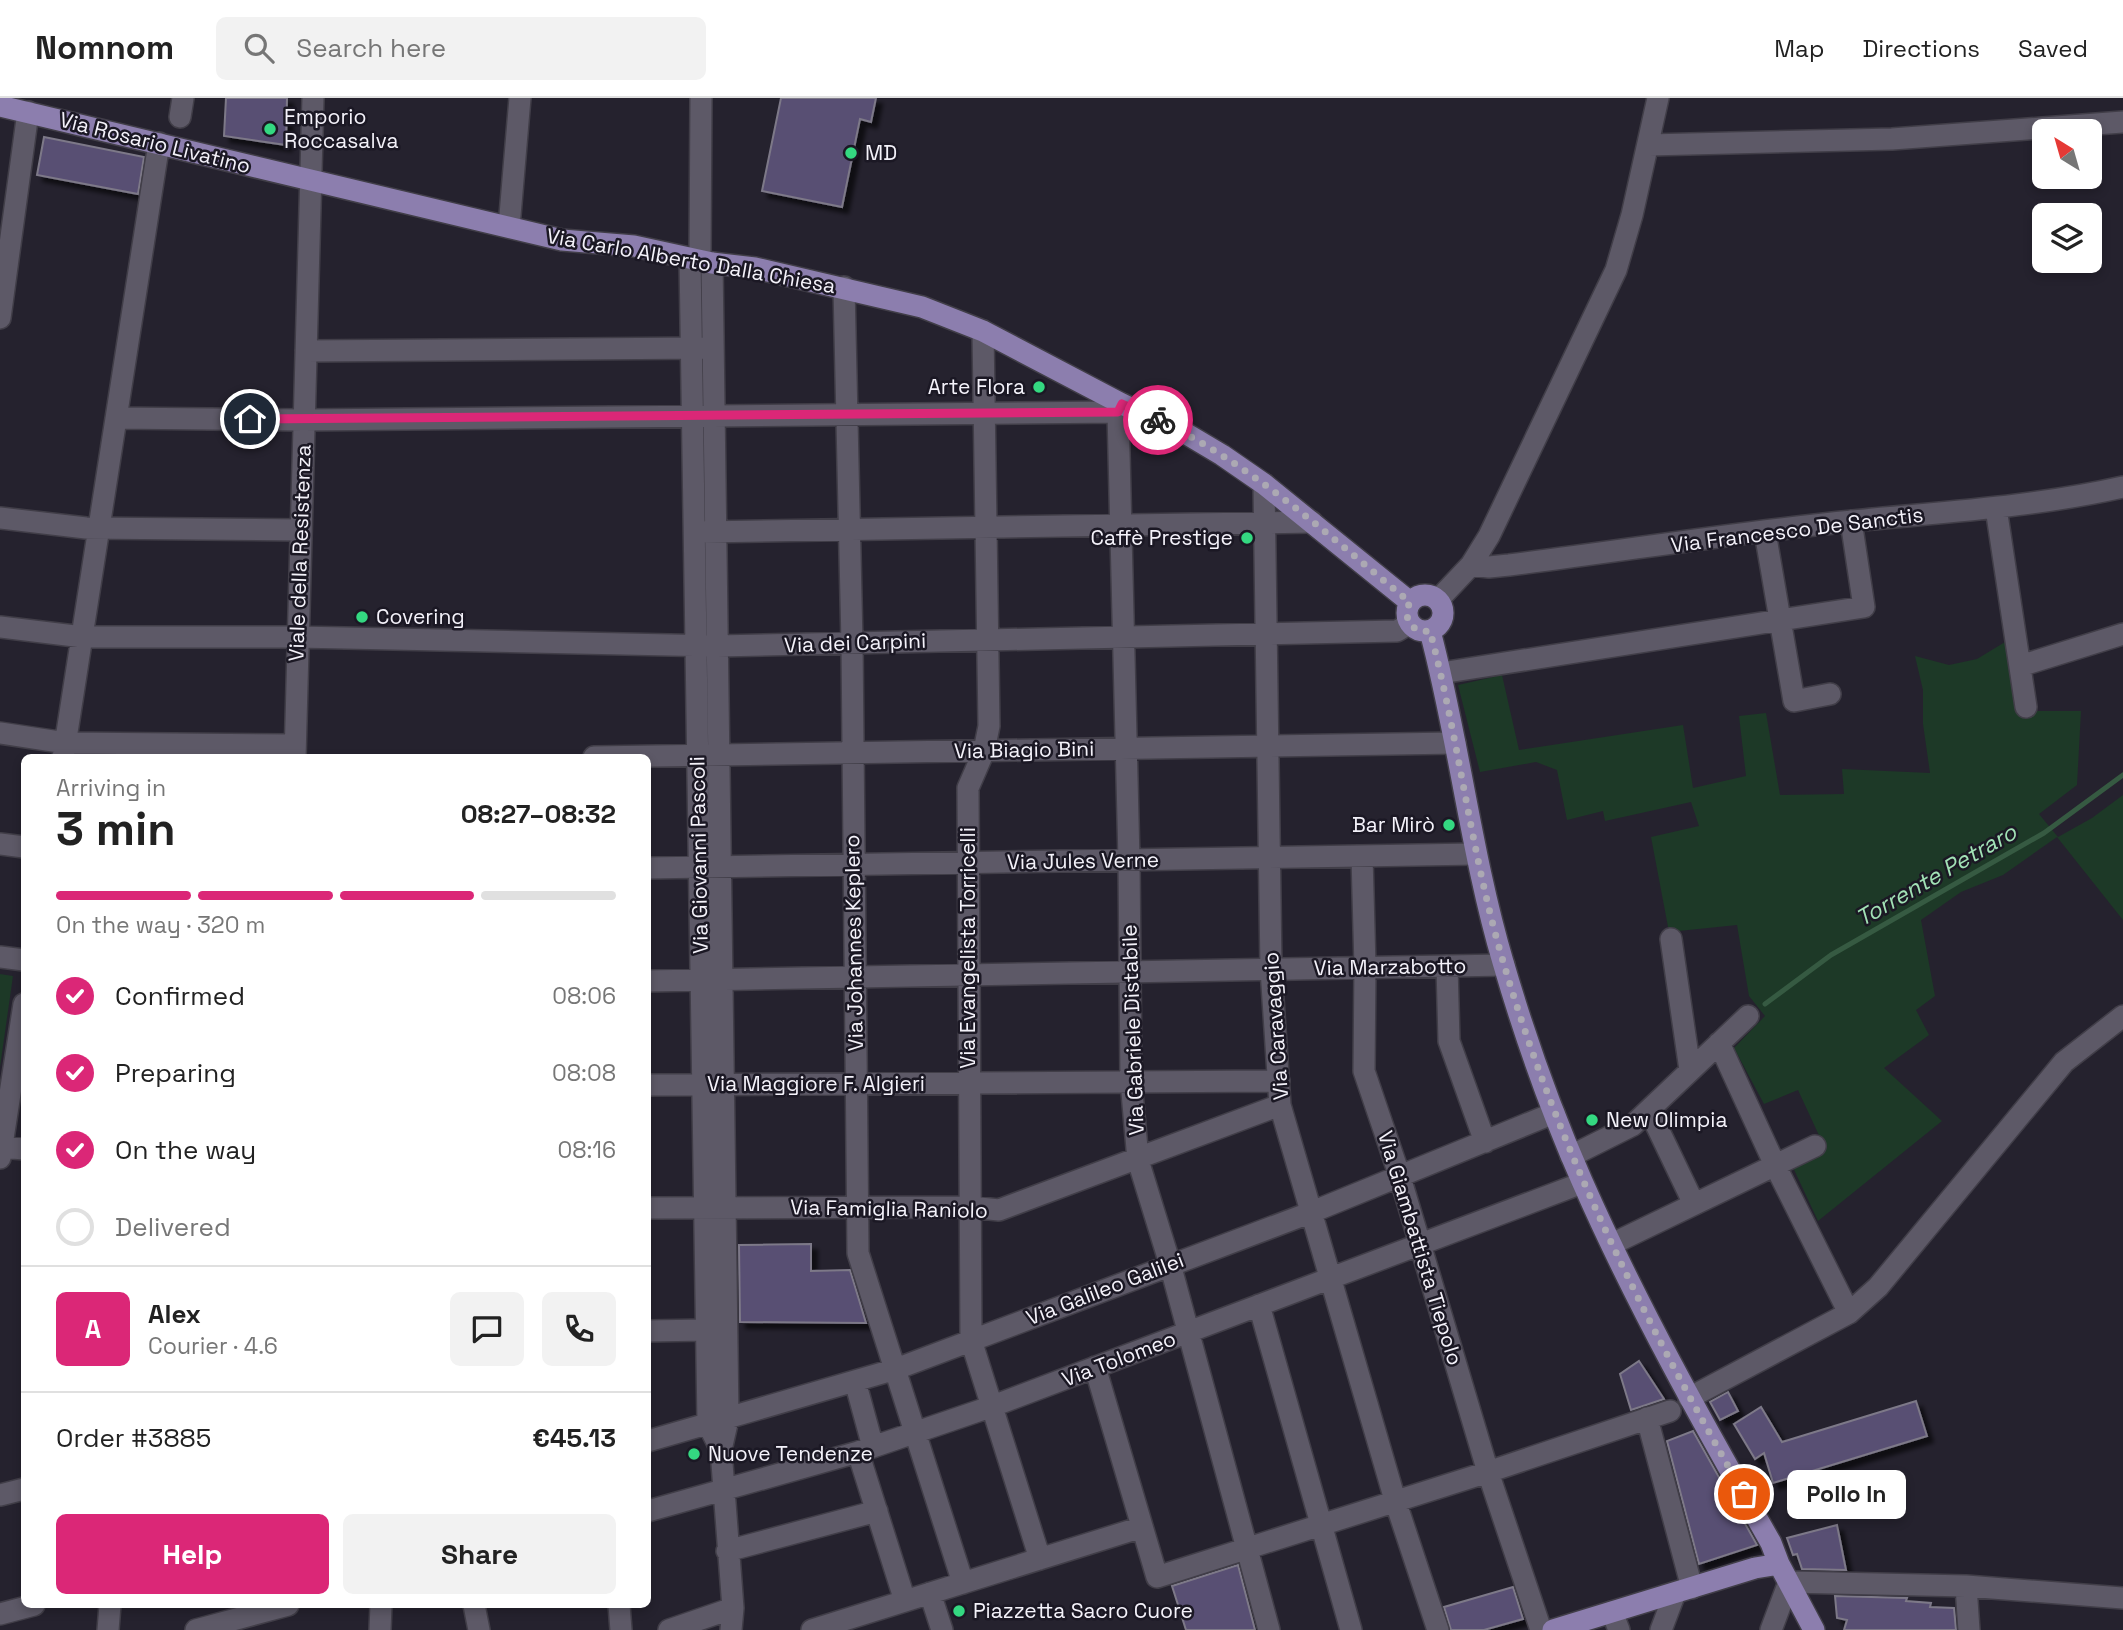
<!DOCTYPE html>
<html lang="en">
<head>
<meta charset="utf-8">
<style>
  body { margin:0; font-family:"Space Grotesk",sans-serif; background:#f2f2f2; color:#222; height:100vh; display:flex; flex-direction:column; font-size:26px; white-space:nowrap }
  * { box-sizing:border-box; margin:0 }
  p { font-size:23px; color:#767676 }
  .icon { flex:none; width:38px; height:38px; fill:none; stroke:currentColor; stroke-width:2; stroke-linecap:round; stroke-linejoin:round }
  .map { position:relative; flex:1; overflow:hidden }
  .sheet { position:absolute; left:21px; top:656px; width:630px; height:854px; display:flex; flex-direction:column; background:#fff; border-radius:10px; box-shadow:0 4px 10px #0003 }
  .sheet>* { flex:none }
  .needle { width:46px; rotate:323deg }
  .tools { position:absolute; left:2032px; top:21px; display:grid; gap:14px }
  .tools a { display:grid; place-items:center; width:70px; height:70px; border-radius:10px; background:#fff; box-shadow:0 4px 10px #0003; font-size:35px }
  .pin { position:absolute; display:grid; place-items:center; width:60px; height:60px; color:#fff; margin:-30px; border:4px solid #fff; border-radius:50%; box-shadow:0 2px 7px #0007 }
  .courier { position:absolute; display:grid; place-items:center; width:70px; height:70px; margin:-35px; border:5px solid #db2777; border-radius:50%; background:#fff; color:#222; box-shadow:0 2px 9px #0007 }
  .bubble { position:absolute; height:49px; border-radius:10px; background:#fff; box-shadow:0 4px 10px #0003; font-size:23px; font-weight:700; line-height:49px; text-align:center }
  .headline em { font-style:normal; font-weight:700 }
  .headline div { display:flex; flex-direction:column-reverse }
  .headline { display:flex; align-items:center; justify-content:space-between; height:119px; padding:0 35px }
  h1 { font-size:46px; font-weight:700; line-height:52px }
  .bar { display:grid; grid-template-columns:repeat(4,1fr); gap:10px 7px; align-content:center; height:84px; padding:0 35px }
  .bar i { height:9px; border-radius:5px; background:#e0e0e0 }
  .bar .active { background:#db2777 }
  .bar p { grid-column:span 4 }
  .line { display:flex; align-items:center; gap:18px; padding:0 35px; border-top:2px solid #e0e0e0 }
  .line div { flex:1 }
  .round { display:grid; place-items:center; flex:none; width:74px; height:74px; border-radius:10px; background:#f2f2f2 }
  ol { padding:0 35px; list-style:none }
  li { display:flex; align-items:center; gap:21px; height:77px }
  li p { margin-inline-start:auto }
  li .icon { padding:7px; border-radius:50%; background:#db2777; color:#fff; stroke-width:4 }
  li:last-child { color:#767676 }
  li i { width:38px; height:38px; border:4px solid #e0e0e0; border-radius:50% }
  .button { display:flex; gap:14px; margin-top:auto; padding:14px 35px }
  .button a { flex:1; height:80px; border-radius:10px; background:#db2777; color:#fff; font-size:28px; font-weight:700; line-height:80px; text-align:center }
  .button a+a { background:#f2f2f2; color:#222 }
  header { display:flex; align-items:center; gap:42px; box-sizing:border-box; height:98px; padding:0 35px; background:#fff; border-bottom:2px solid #e0e0e0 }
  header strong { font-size:33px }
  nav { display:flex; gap:38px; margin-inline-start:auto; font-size:24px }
  .search { width:490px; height:63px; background:#f2f2f2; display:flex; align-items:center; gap:18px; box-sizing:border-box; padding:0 24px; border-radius:10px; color:#767676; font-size:26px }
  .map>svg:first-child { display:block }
  .green { fill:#1d3927 }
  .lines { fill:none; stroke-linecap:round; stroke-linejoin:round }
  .stream { stroke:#365a42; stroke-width:5 }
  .building { fill:#594f73; stroke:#7d7988; stroke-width:2; filter:url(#shadow) }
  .minor-casing { stroke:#413e48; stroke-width:24 }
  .major-casing { stroke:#413e48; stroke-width:24 }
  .minor { stroke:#5d5967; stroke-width:21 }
  .major { stroke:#8c7eae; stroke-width:21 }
  .done { stroke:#aca9b3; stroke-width:7; stroke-dasharray:0 12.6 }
  .route { stroke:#db2777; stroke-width:9 }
  .poi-dot { fill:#34d881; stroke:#1b1824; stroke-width:2.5 }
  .labels { text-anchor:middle; stroke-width:5; stroke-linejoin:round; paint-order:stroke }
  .poi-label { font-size:21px; fill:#f4f2fa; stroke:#1b1824; text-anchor:start }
  .street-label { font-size:21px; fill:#f4f2fa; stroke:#1b1824 }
  .water-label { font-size:23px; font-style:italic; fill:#a2e2b6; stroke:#1b1824 }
</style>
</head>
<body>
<header>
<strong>Nomnom</strong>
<div class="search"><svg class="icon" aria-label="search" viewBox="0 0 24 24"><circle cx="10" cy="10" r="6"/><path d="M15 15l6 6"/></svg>Search here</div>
<nav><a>Map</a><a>Directions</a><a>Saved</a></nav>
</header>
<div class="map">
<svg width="2123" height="1532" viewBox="0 0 2123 1532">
  <defs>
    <filter id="shadow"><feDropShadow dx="6" dy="6" stdDeviation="2" flood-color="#0009"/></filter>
  </defs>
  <rect width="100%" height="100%" fill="#25222e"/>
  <path class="green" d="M2005 544 2020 613H2081L2077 687 2039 716 2058 739 2092 720 2123 697V822L2057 739 2003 777 1961 794 1921 822 1935 898 1916 912 1929 937 1884 970 1942 1023 1818 1123 1790 1063 1823 1046 1798 992 1764 1006 1734 950 1765 918 1749 898 1737 827 1669 834 1651 739 1699 728 1691 704 1605 723 1603 713 1567 722 1557 672 1536 664 1480 674 1458 587 1502 577 1519 652 1683 627 1693 690 1746 678 1739 618 1766 615 1780 697 1844 696 1842 671 1930 675 1923 626V592L1915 558 1949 567 1977 561Z
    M0 876 13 878 0 969Z"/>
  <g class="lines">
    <path class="stream" d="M1765 906 1831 857 2044 735 2123 677"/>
  </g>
  <path class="building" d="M226 0H287L286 47 224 38Z
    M781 0H876L871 24 860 21 842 109 762 93Z
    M44 39 144 59 138 96 37 77Z
    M811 1146V1173L850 1172 866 1225 740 1224 739 1147Z
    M1639 1263 1664 1301 1631 1312 1620 1276Z
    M1728 1294 1738 1313 1720 1322 1710 1304Z
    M1916 1303 1927 1338 1773 1385 1764 1355 1755 1361 1734 1326 1761 1309 1782 1344Z
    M1693 1333 1757 1447 1699 1466 1667 1343Z
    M1837 1427 1846 1472 1802 1471 1797 1456 1793 1457 1787 1440Z
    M1238 1467 1255 1532H1186L1172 1488Z
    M1513 1489 1523 1521 1484 1532H1451L1444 1509Z
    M1835 1498 1907 1500 1906 1503 1931 1505 1930 1509 1954 1510 1956 1532H1844L1847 1522 1837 1520Z"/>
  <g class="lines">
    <g class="minor-casing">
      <path id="minor" d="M180 19 183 0
        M1649 47 1892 41 2123 24
        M509 129 520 0
        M690 160 708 1326 721 1352
        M700 162 701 0
        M712 165 728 1321 721 1352 733 1510 731 1532
        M844 189 852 545 858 1155 963 1485
        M0 220 28 14
        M983 233 989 628 984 653 968 690 971 1242 1040 1461
        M306 253 704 250
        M1122 306 1118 314 1129 762 1131 983 1138 1062 1170 1166 1269 1532
        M117 320 304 322 1118 314
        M1264 386 1271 871 1280 1007 1395 1402 1438 1532
        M1996 410 2026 609
        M0 420 86 430 301 432
        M702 434 1312 424
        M1765 434 1794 603 1830 596
        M1471 467 1489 469 1509 467C1623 453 1738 434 1853 423 1944 414 2034 409 2123 389
        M1438 502 1471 467 1489 438 1616 172 1632 117 1658 0
        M0 529 83 539H298L717 548 1397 533 1409 526
        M2020 568 2123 536
        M1441 575 1864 509 1851 423
        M0 635 66 645 295 647
        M594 659 1455 645
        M63 660 159 45
        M295 660 313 0
        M0 746 24 749
        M1362 758 1365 869 1364 973 1400 1079 1488 1374 1541 1532
        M648 770 1476 756
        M1671 841 1690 972
        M0 859 24 862
        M1447 868 1449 943 1485 1044
        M648 883 1504 867
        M1719 945 1775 1067 1849 1215
        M648 987 1279 983
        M1649 1012 1694 1106
        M2 1049 24 1051
        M1571 1058 1633 1027 1748 918
        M0 1060 24 906
        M648 1110 970 1109 999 1112 1280 1007
        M1612 1146 1815 1048
        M1259 1207 1351 1532
        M648 1233 706 1232
        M1095 1269 1157 1479 1488 1374 1670 1313
        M855 1283 873 1349
        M1689 1300 1849 1215 1878 1189 2064 964 2123 918
        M1647 1320 1692 1490
        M648 1343 896 1271 1312 1114 1554 1015
        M858 1354 905 1503
        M0 1397 24 1391
        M648 1413 858 1354 993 1308 1582 1085
        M727 1453 877 1413
        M1966 1488 1969 1532
        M930 1495 942 1532
        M474 1507 479 1532
        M619 1507 621 1532
        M1612 1514 1619 1532
        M0 1516 34 1507
        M108 1532 110 1507
        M196 1532 288 1507
        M380 1532 381 1507
        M669 1532 733 1510
        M812 1532 1142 1429
        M1661 1532 1675 1495
        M1771 1532 1789 1484 1966 1488 2123 1500"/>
    </g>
    <g class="major-casing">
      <path id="major" d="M0 8 562 142 634 148 712 165 755 170 922 209 983 233 1122 306 1185 335 1222 357 1264 386 1410 504
        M1407 515a18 18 0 1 1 36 0a18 18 0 1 1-36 0Z
        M1430 533C1459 642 1471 756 1503 864 1524 936 1552 1015 1582 1083 1637 1208 1704 1327 1771 1445L1779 1466 1814 1532
        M1553 1532 1755 1470 1779 1466"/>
    </g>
    <use href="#minor" class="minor"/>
    <use href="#major" class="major"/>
  </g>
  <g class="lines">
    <path class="done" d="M1158 322C1252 366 1330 439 1410 504 1402 520 1411 535 1430 533 1459 642 1471 755 1503 863 1558 1052 1647 1227 1744 1396"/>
    <path class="route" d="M250 321 1118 314 1122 306 1158 322"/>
  </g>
  <g class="poi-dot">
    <circle cx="270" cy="31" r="7"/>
    <circle cx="851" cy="55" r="7"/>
    <circle cx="1039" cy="289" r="7"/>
    <circle cx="1247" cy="440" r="7"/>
    <circle cx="362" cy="519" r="7"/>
    <circle cx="1449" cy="727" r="7"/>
    <circle cx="1592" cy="1022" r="7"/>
    <circle cx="694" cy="1356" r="7"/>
    <circle cx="959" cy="1513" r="7"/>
  </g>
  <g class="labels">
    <g class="poi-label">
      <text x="284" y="26">Emporio<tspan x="284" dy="24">Roccasalva</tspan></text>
      <text x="865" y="62">MD</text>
      <text x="1025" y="296" text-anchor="end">Arte Flora</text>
      <text x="1233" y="447" text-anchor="end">Caffè Prestige</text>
      <text x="376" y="526">Covering</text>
      <text x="1435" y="734" text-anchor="end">Bar Mirò</text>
      <text x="1606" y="1029">New Olimpia</text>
      <text x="708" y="1363">Nuove Tendenze</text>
      <text x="973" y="1520">Piazzetta Sacro Cuore</text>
    </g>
    <g class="street-label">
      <text transform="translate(155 45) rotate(14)" y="7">Via Rosario Livatino</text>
      <text transform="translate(691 163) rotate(10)" y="7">Via Carlo Alberto Dalla Chiesa</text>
      <text transform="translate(1797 432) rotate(-7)" y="7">Via Francesco De Sanctis</text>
      <text transform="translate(300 455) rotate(-88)" y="7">Viale della Resistenza</text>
      <text transform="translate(855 545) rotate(-2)" y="7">Via dei Carpini</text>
      <text transform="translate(1024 652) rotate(-1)" y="7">Via Biagio Bini</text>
      <text transform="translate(699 757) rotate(-91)" y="7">Via Giovanni Pascoli</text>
      <text transform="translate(1083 763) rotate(-1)" y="7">Via Jules Verne</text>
      <text transform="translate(854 845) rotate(-91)" y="7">Via Johannes Keplero</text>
      <text transform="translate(968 850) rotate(-90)" y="7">Via Evangelista Torricelli</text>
      <text transform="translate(1390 869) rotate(-1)" y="7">Via Marzabotto</text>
      <text transform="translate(1276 928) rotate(-94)" y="7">Via Caravaggio</text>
      <text transform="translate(1133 932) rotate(-92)" y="7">Via Gabriele Distabile</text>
      <text x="816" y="993">Via Maggiore F. Algieri</text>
      <text transform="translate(889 1111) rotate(1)" y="7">Via Famiglia Raniolo</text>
      <text transform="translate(1420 1150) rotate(73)" y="7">Via Giambattista Tiepolo</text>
      <text transform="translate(1105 1191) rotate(-21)" y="7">Via Galileo Galilei</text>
      <text transform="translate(1119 1261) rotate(-21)" y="7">Via Tolomeo</text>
    </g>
    <g class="water-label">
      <text transform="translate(1936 777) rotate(-30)" y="8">Torrente Petraro</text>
    </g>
  </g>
</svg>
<div class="tools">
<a><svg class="needle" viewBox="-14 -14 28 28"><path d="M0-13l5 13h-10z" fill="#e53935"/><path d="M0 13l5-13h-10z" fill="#767676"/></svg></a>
<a><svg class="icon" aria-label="layers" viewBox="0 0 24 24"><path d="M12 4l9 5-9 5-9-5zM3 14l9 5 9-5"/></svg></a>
</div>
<div class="pin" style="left:1744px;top:1396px;background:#ea580c"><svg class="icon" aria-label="bag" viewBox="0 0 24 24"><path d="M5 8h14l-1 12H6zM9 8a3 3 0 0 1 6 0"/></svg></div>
<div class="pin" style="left:250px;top:321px;background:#1f2937"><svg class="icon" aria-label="home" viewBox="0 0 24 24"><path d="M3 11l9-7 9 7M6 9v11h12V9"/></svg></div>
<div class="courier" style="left:1158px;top:322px"><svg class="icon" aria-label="bike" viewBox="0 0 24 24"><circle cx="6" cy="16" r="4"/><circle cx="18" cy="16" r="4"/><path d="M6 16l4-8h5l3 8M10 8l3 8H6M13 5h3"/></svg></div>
<div class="bubble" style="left:1787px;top:1372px;width:119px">Pollo In</div>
<section class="sheet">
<div class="headline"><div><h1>3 min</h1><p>Arriving in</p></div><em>08:27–08:32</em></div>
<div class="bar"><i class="active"></i><i class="active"></i><i class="active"></i><i></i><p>On the way · 320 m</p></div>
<ol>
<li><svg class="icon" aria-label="check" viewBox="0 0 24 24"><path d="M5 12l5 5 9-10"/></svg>Confirmed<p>08:06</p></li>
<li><svg class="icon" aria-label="check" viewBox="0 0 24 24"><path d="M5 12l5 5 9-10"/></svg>Preparing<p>08:08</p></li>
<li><svg class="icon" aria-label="check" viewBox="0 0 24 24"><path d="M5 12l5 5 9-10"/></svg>On the way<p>08:16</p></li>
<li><i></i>Delivered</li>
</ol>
<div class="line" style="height:126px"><b class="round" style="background:#db2777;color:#fff">A</b><div><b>Alex</b><p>Courier · 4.6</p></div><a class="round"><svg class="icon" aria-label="chat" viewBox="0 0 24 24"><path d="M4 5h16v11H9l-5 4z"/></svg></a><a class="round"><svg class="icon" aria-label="phone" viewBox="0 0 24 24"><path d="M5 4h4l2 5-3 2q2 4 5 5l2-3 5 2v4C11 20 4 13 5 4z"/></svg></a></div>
<div class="line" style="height:91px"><div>Order #3885</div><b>€45.13</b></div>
<div class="button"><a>Help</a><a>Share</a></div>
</section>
</div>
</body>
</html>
